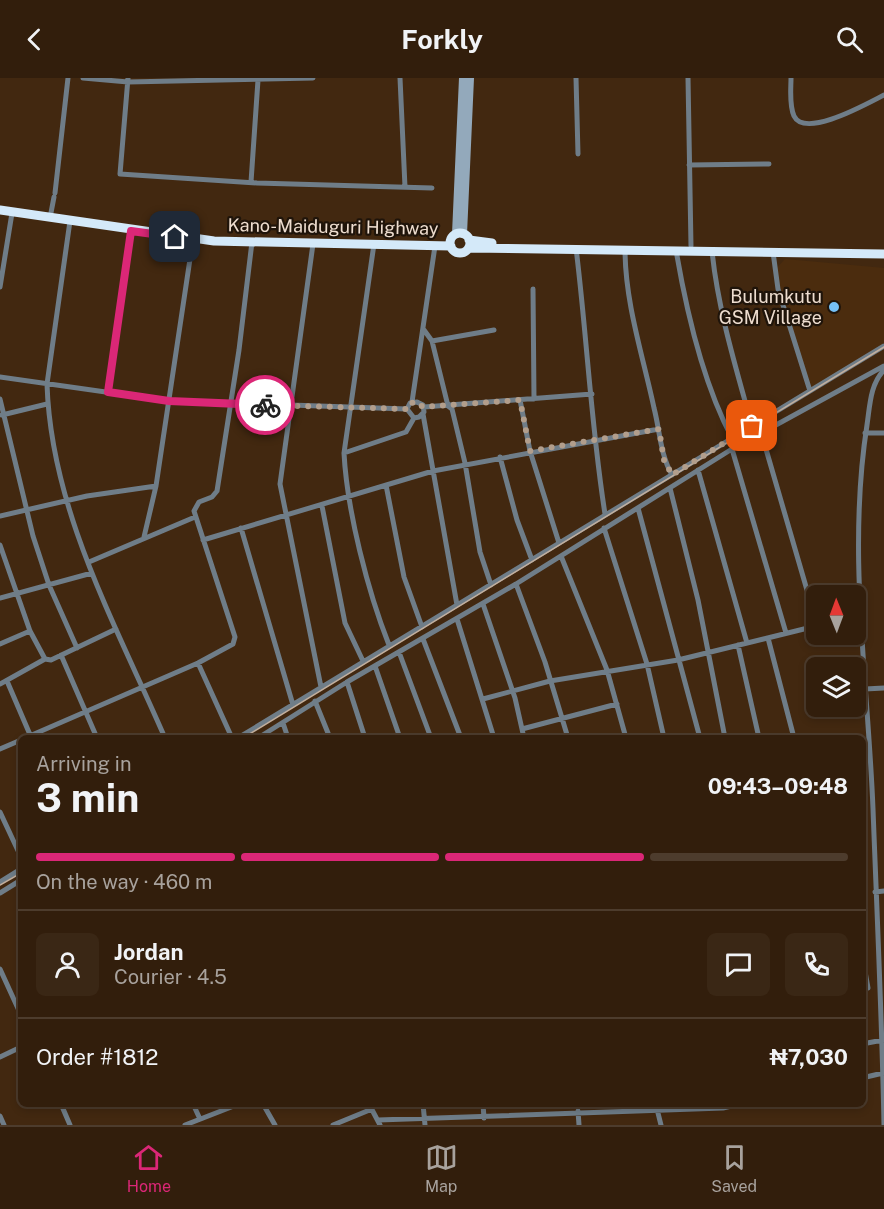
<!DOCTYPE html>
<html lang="en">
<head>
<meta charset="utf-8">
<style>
  body { margin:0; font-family:"Public Sans",sans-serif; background:#3a2715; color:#f1f3f6; height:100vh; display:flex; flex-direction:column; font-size:22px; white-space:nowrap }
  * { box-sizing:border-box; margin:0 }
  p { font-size:20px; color:#a8a29d }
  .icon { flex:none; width:33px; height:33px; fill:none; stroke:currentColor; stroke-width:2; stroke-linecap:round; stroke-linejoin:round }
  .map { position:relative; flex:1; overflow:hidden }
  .drawer { position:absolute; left:18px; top:657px; width:848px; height:372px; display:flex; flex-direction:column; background:#321e0c; border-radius:9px; box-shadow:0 3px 9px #0003,0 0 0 2px #4d3c2d }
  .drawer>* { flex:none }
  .needle { width:39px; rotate:359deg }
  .fabs { position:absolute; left:806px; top:507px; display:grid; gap:12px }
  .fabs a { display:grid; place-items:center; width:60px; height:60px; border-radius:9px; background:#321e0c; box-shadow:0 3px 9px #0003,0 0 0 2px #4d3c2d; font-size:30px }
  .pin { position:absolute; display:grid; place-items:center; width:51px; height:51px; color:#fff; margin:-26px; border-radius:12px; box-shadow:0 3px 9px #0006 }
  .courier { position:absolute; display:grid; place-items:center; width:60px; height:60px; margin:-30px; border:4px solid #db2777; border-radius:50%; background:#fff; color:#222; box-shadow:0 2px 8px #0007 }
  .overview em { font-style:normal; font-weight:700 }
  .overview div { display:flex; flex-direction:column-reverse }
  .overview { display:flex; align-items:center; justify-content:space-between; height:102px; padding:0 18px }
  h1 { font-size:39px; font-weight:700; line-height:45px }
  .bar { display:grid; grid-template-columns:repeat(4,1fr); gap:9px 6px; align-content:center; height:72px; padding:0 18px }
  .bar i { height:8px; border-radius:4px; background:#4d3c2d }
  .bar .on { background:#db2777 }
  .bar p { grid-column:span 4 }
  .line { display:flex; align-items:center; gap:15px; padding:0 18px; border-top:2px solid #4d3c2d }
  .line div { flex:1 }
  .round { display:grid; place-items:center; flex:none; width:63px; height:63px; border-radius:9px; background:#3a2715 }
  header { display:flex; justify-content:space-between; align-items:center; height:78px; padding:0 18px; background:#321e0c; font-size:27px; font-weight:700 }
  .menu { display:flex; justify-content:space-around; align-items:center; height:84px; border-top:2px solid #4d3c2d; background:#321e0c; font-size:16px; color:#a8a29d }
  .menu a { display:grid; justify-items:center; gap:3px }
  .menu .on { color:#db2777 }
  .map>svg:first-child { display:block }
  .built { fill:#4b2c0e }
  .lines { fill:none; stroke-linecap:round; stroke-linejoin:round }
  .street { stroke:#6f7d88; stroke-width:5 }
  .secondary { stroke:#93a9bb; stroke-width:8 }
  .highway { stroke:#d4e9f9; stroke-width:9 }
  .rail { stroke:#c2af9e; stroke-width:1.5 }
  .done { stroke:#b29e8c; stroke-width:6; stroke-dasharray:0 10.8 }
  .route { stroke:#db2777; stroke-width:8 }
  .poi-dot { fill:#75c0f6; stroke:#1f140a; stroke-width:2 }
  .labels { text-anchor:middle; stroke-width:4.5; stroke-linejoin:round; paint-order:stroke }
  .street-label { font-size:18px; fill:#eeddcf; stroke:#1f140a }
  .poi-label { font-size:18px; fill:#eeddcf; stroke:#1f140a; text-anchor:end }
</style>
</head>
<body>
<header><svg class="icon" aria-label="back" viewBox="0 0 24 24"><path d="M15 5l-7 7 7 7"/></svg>Forkly<svg class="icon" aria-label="search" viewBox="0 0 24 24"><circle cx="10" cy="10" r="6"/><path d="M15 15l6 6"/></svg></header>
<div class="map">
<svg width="884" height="1047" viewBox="0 0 884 1047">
  <rect width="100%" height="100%" fill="#422810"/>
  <path class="built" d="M785 181 884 190V265L810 313 775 192Z"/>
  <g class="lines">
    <path class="street" d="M83 0 128 4 313 0
      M128 0 120 96 257 105 432 110
      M400 0 405 109
      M576 0 578 76
      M688 0 691 168
      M791 0C791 11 789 27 794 38 805 61 868 25 884 17
      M689 87 769 86
      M251 104 258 2
      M55 115 68 0
      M50 140 54 119
      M70 143 47 306C51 432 116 547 165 660
      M313 166 280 406 321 609
      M374 166 344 375C347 433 368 514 389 567
      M576 170C587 259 591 348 605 436
      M625 171C625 225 643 278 654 330 660 353 660 376 672 397
      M676 172C686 231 704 307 732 360
      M712 173C718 232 736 290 752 348
      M773 174 778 211 810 313
      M0 209 12 135
      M533 211 534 321
      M424 252 432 263 448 328 452 331 465 385 480 474 491 507
      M432 263 494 252
      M0 299 169 323 407 331
      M108 314 131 153
      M0 321 33 458 49 507 77 570
      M520 322 530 373 559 465
      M412 324 435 168
      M424 329 592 316
      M423 336 457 527
      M2 337 47 326
      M761 354 816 543
      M865 355H884
      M732 371 786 555
      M344 375 406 354 414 340 419 339 424 334 423 327 417 324 410 325 407 331 414 340
      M500 379 517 442 532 482
      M698 392 747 565
      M386 407 404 499 422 549
      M670 410 698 522 725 660
      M322 428 345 545 363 583
      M638 430 700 660
      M0 438 87 418 156 408
      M241 450 293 627
      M604 450 647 586 664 660
      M144 459 156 408 193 161
      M203 462 433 393 659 351
      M0 467 30 553 45 581
      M561 478 607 592 626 660
      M89 484 195 439
      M516 506 545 584 568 660
      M0 520 92 495
      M483 526 515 620 524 660
      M457 541 494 660
      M768 560 794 660
      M423 561 461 660
      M0 566 30 553
      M738 567 759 660
      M399 574 431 660
      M61 577 97 660
      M198 585 232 660
      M375 588 400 660
      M7 603 31 659
      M347 604 365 660
      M0 606 45 581 51 582 116 551
      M865 611 884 610
      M483 621 550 603 678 582 816 548
      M315 623 330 660
      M283 645 288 660
      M522 651 617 626
      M25 660 198 585 233 566 235 559 194 433 199 424 212 419 217 413 239 272 252 164
      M238 660 884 268
      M258 660 347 604 516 506 732 371 884 288
      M0 671 21 662
      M0 734 21 779
      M0 804 21 791
      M875 814 884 813
      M0 815 21 802
      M862 877 868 910
      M0 891 21 937
      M862 966 883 962
      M0 979 21 969
      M862 1000 883 995
      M61 1026 70 1047
      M193 1026 200 1041
      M263 1026 275 1047
      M369 1026 380 1047
      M423 1026 425 1047
      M483 1026 484 1040
      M657 1031 661 1047
      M578 1033 579 1047
      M0 1038 4 1047
      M378 1042 723 1030 740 1026
      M185 1047 239 1026
      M333 1047 372 1031
      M884 1047C882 942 877 836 873 731 868 603 847 474 867 347 870 327 870 307 884 292"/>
    <path class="secondary" d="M456 156 463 0
      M463 156 470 0"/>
    <path class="highway" d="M0 132 214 163 451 168
      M450 165a10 10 0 1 1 20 0a10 10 0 1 1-20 0Z
      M469 162 492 165
      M469 170 884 176"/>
    <path class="rail" d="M243 660 884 269
      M0 807 21 795"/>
  </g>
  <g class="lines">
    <path class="done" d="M265 327 407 331 410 325 417 324 423 329 520 322 530 373 659 351 664 382 672 397 752 348"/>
    <path class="route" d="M175 159 131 153 108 314 169 323 265 327"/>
  </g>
  <circle class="poi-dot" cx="834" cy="229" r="6"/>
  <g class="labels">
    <g class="street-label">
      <text transform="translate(333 149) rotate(1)" y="6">Kano-Maiduguri Highway</text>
    </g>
    <g class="poi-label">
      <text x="822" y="225">Bulumkutu<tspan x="822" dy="21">GSM Village</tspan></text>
    </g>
  </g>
</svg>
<div class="fabs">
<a><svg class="needle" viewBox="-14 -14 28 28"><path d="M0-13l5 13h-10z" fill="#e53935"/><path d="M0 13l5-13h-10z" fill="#a8a29d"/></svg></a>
<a><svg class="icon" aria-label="layers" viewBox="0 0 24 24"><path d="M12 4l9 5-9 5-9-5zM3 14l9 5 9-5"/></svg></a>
</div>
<div class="pin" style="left:752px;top:348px;background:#ea580c"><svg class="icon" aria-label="bag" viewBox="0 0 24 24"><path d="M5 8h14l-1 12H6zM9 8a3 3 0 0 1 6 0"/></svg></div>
<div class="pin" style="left:175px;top:159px;background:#1f2937"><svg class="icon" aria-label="home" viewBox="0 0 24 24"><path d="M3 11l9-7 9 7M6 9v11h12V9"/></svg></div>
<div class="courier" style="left:265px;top:327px"><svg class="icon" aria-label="bike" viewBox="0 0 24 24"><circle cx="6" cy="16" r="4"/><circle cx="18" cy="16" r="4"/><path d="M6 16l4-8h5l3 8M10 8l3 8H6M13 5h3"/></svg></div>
<section class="drawer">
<div class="overview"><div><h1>3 min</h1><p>Arriving in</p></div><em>09:43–09:48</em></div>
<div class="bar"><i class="on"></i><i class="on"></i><i class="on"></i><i></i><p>On the way · 460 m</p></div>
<div class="line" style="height:108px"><a class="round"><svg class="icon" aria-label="person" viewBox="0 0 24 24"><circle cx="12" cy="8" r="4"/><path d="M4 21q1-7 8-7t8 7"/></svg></a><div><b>Jordan</b><p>Courier · 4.5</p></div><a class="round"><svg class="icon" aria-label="chat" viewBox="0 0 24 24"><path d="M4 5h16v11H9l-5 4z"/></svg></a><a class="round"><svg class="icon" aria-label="phone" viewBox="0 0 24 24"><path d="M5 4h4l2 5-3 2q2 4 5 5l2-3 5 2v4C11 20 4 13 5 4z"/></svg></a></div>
<div class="line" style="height:78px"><div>Order #1812</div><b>₦7,030</b></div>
</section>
</div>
<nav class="menu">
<a class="on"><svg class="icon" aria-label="home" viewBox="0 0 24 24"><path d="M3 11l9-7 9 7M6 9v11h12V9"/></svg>Home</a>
<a><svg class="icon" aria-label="map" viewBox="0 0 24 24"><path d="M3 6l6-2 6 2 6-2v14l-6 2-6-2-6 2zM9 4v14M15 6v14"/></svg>Map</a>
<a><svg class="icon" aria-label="saved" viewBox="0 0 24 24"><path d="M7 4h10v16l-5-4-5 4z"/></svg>Saved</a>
</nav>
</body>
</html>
